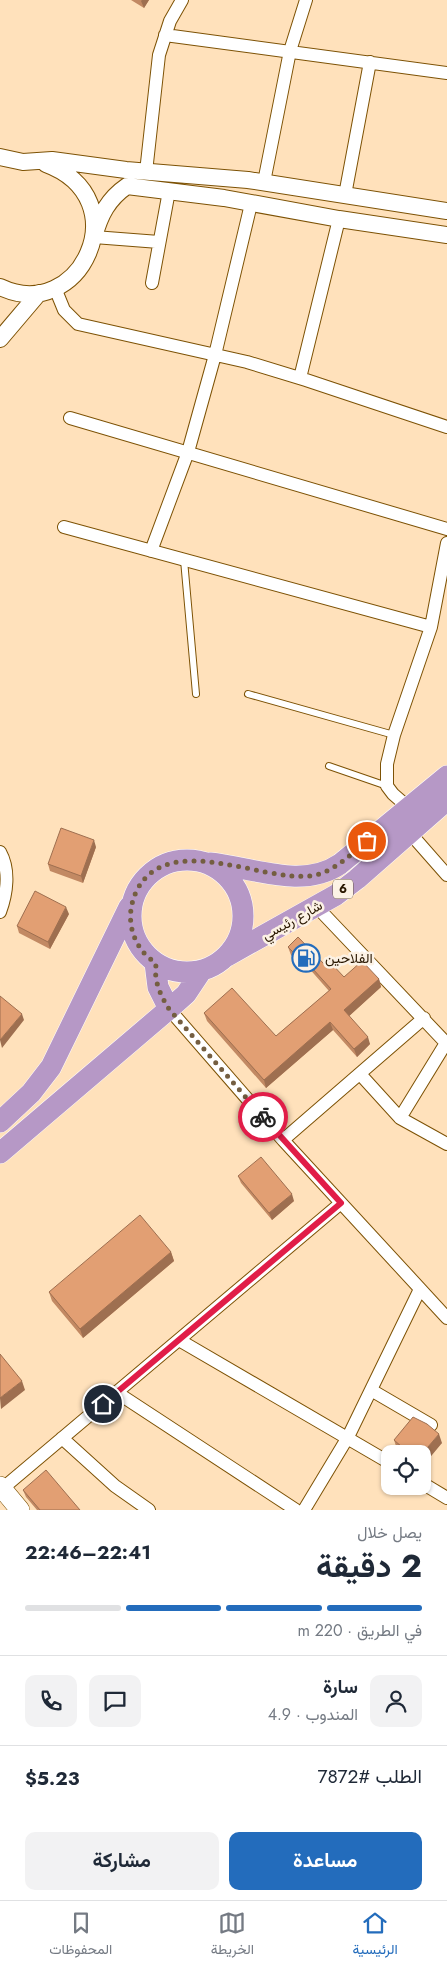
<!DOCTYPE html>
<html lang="ar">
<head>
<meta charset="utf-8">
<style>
  body { margin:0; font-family:Jost,Vazirmatn,sans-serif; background:#f2f2f3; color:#1f2937; direction:rtl; height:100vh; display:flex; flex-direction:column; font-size:19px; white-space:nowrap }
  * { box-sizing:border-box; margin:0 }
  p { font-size:16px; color:#747a83 }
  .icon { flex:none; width:28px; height:28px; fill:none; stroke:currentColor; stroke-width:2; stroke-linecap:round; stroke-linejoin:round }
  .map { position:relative; height:1510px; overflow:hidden; direction:ltr }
  .panel { display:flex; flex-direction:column; background:#fff; flex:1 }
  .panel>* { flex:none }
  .controls { position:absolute; left:381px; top:1445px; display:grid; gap:10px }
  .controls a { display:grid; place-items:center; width:50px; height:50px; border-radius:10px; background:#fff; box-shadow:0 1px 4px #0004; font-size:25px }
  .pin { position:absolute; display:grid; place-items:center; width:42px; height:42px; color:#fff; margin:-21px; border:2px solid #fff; border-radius:50%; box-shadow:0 1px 5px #0007 }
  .courier { position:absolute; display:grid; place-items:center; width:50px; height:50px; margin:-25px; border:4px solid #e11d48; border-radius:50%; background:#fff; color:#222; box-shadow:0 1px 6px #0007 }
  .overview em { font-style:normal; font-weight:700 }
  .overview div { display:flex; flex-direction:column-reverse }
  .overview { display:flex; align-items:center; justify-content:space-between; height:85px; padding:0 25px }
  h1 { font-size:32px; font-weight:700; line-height:38px }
  .bar { display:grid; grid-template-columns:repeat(4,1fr); gap:8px 5px; align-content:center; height:60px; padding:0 25px }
  .bar i { height:6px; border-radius:4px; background:#e0e1e3 }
  .bar .on { background:#236cbc }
  .bar p { grid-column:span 4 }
  .line { display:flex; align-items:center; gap:12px; padding:0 25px; border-top:1px solid #e0e1e3 }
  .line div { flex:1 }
  .round { display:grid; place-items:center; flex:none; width:52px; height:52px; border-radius:10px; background:#f2f2f3 }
  .button { display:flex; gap:10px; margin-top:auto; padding:10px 25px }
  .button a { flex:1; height:58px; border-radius:10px; background:#236cbc; color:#fff; font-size:20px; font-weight:700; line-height:58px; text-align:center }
  .button a+a { background:#f2f2f3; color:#1f2937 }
  .tabs { display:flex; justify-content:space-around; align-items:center; height:70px; border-top:1px solid #e0e1e3; background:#fff; font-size:14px; color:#747a83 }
  .tabs a { display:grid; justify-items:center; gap:2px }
  .tabs .on { color:#236cbc }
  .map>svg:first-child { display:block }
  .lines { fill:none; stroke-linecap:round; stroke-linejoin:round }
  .service-casing { stroke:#7d5205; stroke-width:8 }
  .minor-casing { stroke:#7d5205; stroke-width:14 }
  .tertiary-casing { stroke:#7d5205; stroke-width:18 }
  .secondary-casing { stroke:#7d5205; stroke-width:20 }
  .trunk-casing { stroke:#fff; stroke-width:22 }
  .service { stroke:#fff; stroke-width:6 }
  .minor { stroke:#fff; stroke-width:12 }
  .tertiary { stroke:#fff; stroke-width:16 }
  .secondary { stroke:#fff; stroke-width:19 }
  .trunk { stroke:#b698c6; stroke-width:21 }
  .wall { fill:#c28963 }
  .shaded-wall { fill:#9e6f50 }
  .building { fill:#e29f73; stroke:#9e6f50 }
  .done { stroke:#745e41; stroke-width:5; stroke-dasharray:0 9 }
  .route { stroke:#e11d48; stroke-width:6 }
  .labels { text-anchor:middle; stroke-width:5; stroke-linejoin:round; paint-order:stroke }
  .shield { fill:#fcf2e5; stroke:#685945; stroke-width:1 }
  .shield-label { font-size:12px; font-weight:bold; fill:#291700 }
  .street-label { font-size:14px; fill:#291700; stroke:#fcf2e5 }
  .poi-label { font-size:14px; fill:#291700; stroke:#fcf2e5; text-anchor:start }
</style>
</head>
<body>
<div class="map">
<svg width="447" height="1510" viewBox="0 0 447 1510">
  <rect width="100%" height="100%" fill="#ffe1bb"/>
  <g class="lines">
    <g class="service-casing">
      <path id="service" d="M184 560 196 694
        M248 694 394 735
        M329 766 387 786"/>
    </g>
    <g class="minor-casing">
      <path id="minor" d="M165 35 447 73
        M146 172 159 55 170 21 182 0
        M264 182 290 51 306 0
        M345 195 370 62
        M94 237 159 242
        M152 283 169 191
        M55 288 64 310 78 324 247 362 306 380 447 427
        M300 378 339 219
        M70 418 447 529
        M64 527 431 627
        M151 551 188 452 215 355 251 204
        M409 808 393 794 387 786V764L394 735 431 627 447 543
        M410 833 447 875
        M0 852C10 870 7 893 0 912
        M316 906 447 1044
        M169 1009 283 1140 447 1318
        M360 1074 400 1118 447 1144
        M400 1118 446 1043
        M283 1140 424 1018
        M179 1340 390 1463
        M371 1390 431 1425
        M116 1392 296 1510
        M62 1438 115 1486 149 1510
        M422 1483 447 1498
        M2 1489 341 1203
        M304 1510 348 1437 420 1289"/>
    </g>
    <g class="tertiary-casing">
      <path id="tertiary" d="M0 157 23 162 52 160 126 170 248 180 447 211
        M94 237C100 215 108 199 127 186L224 198 339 219 447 235
        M0 287C80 325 140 199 46 164
        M0 339 39 293"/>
    </g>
    <g class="secondary-casing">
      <path id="secondary" d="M0 1486 20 1510"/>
    </g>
    <g class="trunk-casing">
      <path id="trunk" d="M131 916a56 56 0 1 1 112 0a56 56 0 1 1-112 0Z
        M210 863C252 867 302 890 340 864L447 776
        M227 956 336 895 357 879 447 800
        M155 963 158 987 169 1009
        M0 1122 31 1093 51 1067 129 907
        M0 1153 169 1009 186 994 202 970"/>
    </g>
    <use href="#service" class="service"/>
    <use href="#minor" class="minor"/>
    <use href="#tertiary" class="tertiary"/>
    <use href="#secondary" class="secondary"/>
    <use href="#trunk" class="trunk"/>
  </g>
  <path class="wall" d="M131 0H149L144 8Z
    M96 847 83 883 50 871 48 864Z
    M69 914 50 949 19 933 17 926Z
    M288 947 325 965 344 977 379 979 381 987 349 1016 370 1044 357 1057 333 1030 266 1088 207 1021 204 1013 276 1036 329 991 307 966 304 968 291 955Z
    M238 1176 294 1201 272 1220 241 1183Z
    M171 1252 174 1261 83 1338 52 1301 49 1292Z
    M394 1440 442 1443 422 1454H403L397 1449Z
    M23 1490 80 1510H37L26 1497Z"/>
  <path class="shaded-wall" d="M142 0H149L144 8 141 1Z
    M94 840 96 847 83 883 81 876Z
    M66 907 69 914 50 949 48 942Z
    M304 959 307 966 304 968 302 961Z
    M379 979 381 987 347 1018 344 1010Z
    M22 1014 24 1020 2 1048 0 1040Z
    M330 1022 333 1030 266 1088 264 1080Z
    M368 1037 370 1044 357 1057 354 1049Z
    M292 1194 294 1201 272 1220 269 1213Z
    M171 1252 174 1261 83 1338 80 1329Z
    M22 1381 25 1390 1 1409 0 1398Z
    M439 1434 442 1443 422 1467V1454Z"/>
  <path class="building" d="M61 828 94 840 81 876 48 864Z
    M35 891 66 907 48 942 17 926Z
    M298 937 325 965 329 961 344 977 362 961 379 979 344 1010 368 1037 354 1049 330 1022 264 1080 204 1013 232 988 276 1036 331 989 304 959 302 961 288 947Z
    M0 996 22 1014 0 1040Z
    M261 1157 292 1194 269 1213 238 1176Z
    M140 1215 171 1252 80 1329 49 1292Z
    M0 1354 22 1381 0 1398Z
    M413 1417 427 1424 439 1434 422 1454H410L394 1440Z
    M46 1470 80 1510H40L23 1490Z"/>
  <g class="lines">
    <path class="done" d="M263 1117 169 1009C163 999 158 990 156 978 155 974 157 966 155 963 154 960 151 960 149 958 142 952 137 944 134 936 128 920 130 903 138 888 171 832 259 881 310 876 333 873 350 855 367 841"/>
    <path class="route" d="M103 1404 341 1203 263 1117"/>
  </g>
  <defs>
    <g id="fuel-ring" transform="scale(1.4375)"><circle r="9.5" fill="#fcf2e5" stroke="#236cbc" stroke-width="1.5"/><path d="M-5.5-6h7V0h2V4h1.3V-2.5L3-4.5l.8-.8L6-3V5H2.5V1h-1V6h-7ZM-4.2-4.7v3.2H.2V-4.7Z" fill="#236cbc"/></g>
  </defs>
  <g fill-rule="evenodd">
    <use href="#fuel-ring" x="306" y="958"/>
  </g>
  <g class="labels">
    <rect class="shield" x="333" y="879.5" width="20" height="19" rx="4"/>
    <g class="shield-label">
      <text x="343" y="893">6</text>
    </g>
    <g class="street-label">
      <text transform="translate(292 920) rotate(-29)" y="5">شارع رئيسي</text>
    </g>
    <g class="poi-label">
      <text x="325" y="963">الفلاحين</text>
    </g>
  </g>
</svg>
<div class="controls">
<a><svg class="icon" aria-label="locate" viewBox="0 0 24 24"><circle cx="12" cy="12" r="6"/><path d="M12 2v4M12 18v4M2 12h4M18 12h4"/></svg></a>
</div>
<div class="pin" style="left:367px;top:841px;background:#ea580c"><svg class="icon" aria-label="bag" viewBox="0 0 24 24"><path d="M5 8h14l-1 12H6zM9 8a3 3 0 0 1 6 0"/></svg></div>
<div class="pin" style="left:103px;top:1404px;background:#1f2937"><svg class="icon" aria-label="home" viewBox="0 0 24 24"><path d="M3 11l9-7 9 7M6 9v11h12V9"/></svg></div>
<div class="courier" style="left:263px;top:1117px"><svg class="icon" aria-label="bike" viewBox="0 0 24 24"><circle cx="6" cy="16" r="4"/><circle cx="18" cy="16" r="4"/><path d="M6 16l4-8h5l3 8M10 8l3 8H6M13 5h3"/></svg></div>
</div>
<section class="panel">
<div class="overview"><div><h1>2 دقيقة</h1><p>يصل خلال</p></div><em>22:41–22:46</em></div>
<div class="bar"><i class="on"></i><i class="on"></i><i class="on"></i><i></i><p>في الطريق · 220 m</p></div>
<div class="line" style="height:90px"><a class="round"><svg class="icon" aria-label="person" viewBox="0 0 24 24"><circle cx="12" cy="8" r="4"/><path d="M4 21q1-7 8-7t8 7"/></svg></a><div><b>سارة</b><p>المندوب · 4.9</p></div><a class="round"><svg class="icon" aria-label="chat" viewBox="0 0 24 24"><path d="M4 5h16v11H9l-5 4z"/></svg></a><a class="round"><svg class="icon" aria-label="phone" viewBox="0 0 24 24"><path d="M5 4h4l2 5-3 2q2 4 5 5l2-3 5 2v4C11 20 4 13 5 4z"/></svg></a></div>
<div class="line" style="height:65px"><div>الطلب #7872</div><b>$5.23</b></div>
<div class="button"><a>مساعدة</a><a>مشاركة</a></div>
</section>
<nav class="tabs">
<a class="on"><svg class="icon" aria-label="home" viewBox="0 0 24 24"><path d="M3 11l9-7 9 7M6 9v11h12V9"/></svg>الرئيسية</a>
<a><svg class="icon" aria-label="map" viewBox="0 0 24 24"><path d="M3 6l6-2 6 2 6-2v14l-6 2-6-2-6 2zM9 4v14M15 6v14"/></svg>الخريطة</a>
<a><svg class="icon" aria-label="saved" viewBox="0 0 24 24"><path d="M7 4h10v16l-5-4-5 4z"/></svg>المحفوظات</a>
</nav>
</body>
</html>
